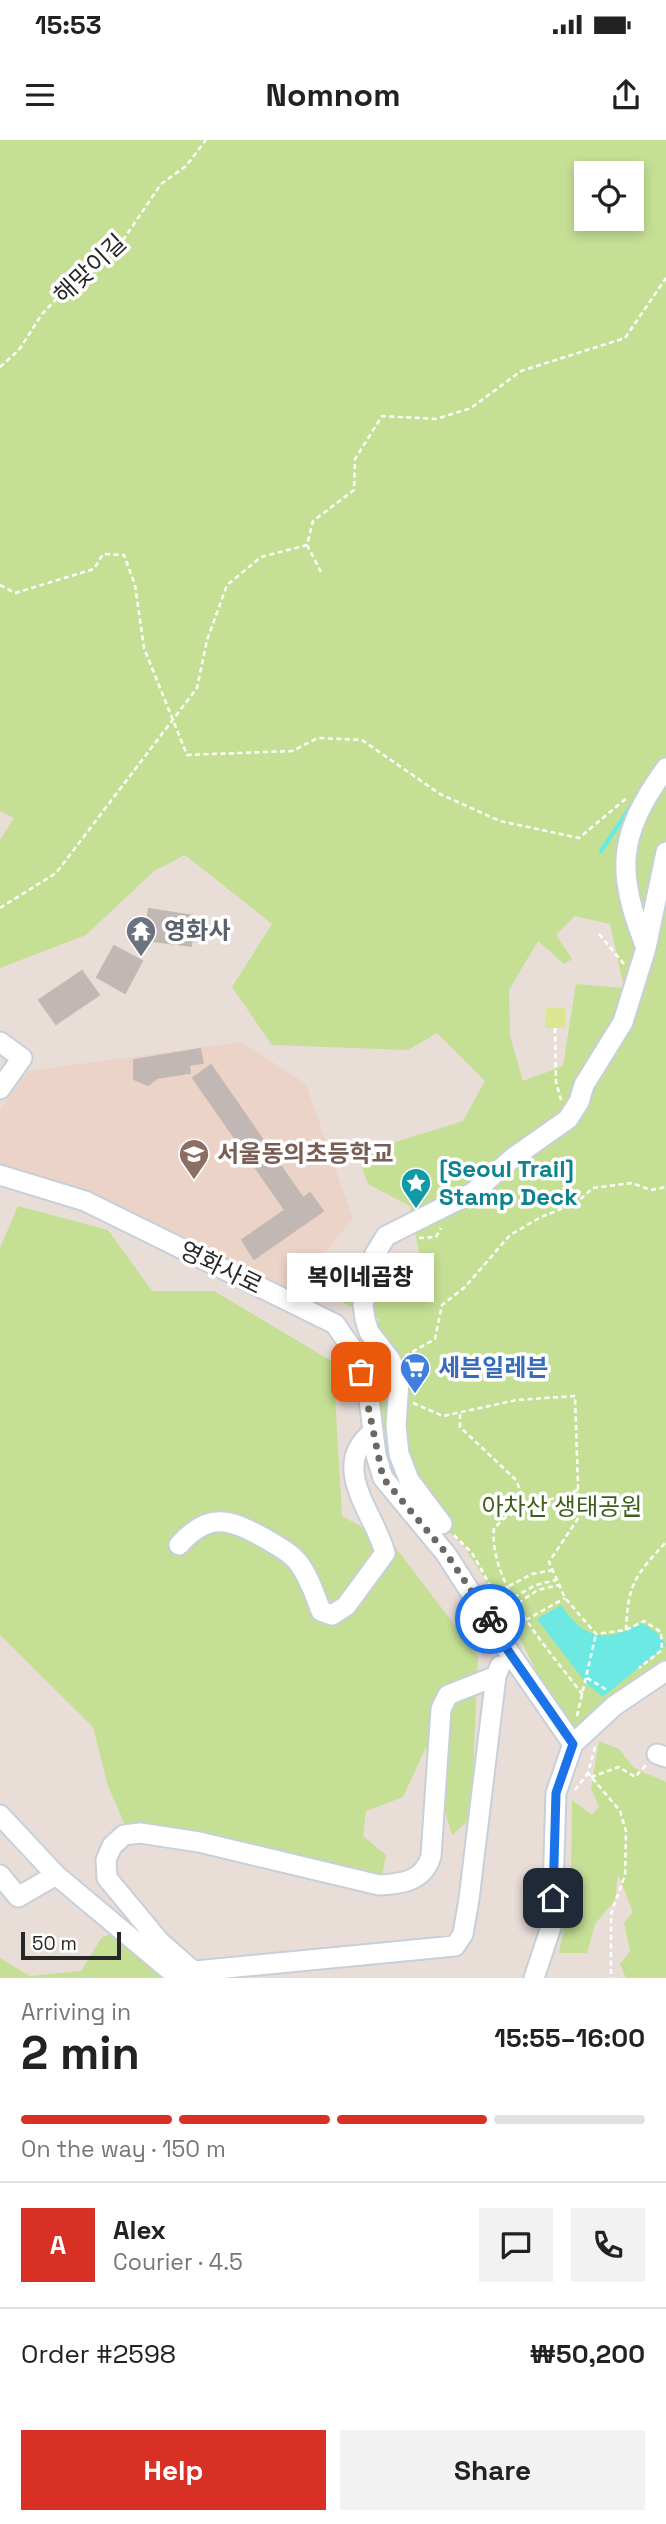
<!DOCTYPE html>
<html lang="en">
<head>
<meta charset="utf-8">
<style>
  body { margin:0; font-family:"Space Grotesk","Noto Sans KR",sans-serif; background:#f2f2f2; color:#222; height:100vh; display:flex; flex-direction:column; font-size:26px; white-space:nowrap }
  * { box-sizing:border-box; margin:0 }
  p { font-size:23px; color:#767676 }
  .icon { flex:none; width:38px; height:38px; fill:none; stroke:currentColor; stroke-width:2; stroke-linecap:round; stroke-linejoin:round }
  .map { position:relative; height:1838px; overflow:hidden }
  .side { display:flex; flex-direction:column; background:#fff; flex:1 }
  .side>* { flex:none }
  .fabs { position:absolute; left:574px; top:21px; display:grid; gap:14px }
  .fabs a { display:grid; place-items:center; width:70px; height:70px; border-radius:0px; background:#fff; box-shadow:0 4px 10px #0003; font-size:35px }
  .scale { position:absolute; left:21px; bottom:18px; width:100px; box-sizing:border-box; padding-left:7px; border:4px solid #272727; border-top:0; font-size:19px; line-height:24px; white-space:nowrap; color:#272727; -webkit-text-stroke:5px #fff; paint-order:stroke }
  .pin { position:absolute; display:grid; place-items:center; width:60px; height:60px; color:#fff; margin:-30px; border-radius:14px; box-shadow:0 4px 10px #0006 }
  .courier { position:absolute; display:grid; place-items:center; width:70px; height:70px; margin:-35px; border:5px solid #1a73e8; border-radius:50%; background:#fff; color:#222; box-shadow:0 2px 9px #0007 }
  .bubble { position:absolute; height:49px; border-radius:0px; background:#fff; box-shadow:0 4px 10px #0003; font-size:23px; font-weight:800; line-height:49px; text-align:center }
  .summary em { font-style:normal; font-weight:800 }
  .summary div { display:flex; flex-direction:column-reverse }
  .summary { display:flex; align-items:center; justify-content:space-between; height:119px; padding:0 21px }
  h1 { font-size:46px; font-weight:800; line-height:52px }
  .bar { display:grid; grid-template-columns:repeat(4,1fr); gap:10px 7px; align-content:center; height:84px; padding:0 21px }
  .bar i { height:9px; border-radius:5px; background:#e0e0e0 }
  .bar .active { background:#d93025 }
  .bar p { grid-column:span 4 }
  .line { display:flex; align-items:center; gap:18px; padding:0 21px; border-top:2px solid #e0e0e0 }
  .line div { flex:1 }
  .round { display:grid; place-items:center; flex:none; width:74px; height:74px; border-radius:0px; background:#f2f2f2 }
  .cta { display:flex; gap:14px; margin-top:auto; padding:14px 21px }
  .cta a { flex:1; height:80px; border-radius:0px; background:#d93025; color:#fff; font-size:28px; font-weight:800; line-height:80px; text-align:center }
  .cta a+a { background:#f2f2f2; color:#222 }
  .status { display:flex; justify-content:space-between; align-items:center; height:49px; padding:0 35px; background:#fff; direction:ltr }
  .status svg { height:19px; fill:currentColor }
  header { display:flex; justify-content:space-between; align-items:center; height:91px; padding:0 21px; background:#fff; font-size:32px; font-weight:800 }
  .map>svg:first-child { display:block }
  .education { fill:#ebd4c7 }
  .green { fill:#c5df95; fill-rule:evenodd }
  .pitch { fill:#dce691 }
  .water { fill:#6de9e4 }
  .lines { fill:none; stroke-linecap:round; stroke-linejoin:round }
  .stream { stroke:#6de9e4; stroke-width:4.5 }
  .building { fill:#c1b7b5; stroke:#c4b8b2; stroke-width:2 }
  .minor-casing { stroke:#c7cfd9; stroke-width:23 }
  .path { stroke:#fff; stroke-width:2.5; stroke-dasharray:5 3.5; stroke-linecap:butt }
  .minor { stroke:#fff; stroke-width:19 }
  .done { stroke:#6b6765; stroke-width:7; stroke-dasharray:0 12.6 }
  .route { stroke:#1a73e8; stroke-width:9 }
  .labels { text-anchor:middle; stroke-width:7; stroke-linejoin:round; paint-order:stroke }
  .street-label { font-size:24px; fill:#272727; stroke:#fff }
  .worship-label { font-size:24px; font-weight:bold; fill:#5b616d; stroke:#fff; text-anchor:start }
  .education-label { font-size:24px; font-weight:bold; fill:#785e54; stroke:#fff; text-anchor:start }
  .culture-label { font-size:24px; font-weight:bold; fill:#0d838f; stroke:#fff; text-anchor:start }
  .shop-label { font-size:24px; font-weight:bold; fill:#366cbe; stroke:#fff; text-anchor:start }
  .park-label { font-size:24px; fill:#3e5f1b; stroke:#fff }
</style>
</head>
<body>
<div class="status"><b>15:53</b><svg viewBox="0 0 49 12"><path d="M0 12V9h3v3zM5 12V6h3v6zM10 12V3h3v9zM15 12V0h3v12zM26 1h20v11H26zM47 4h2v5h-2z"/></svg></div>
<header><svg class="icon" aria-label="menu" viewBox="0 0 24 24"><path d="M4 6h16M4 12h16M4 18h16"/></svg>Nomnom<svg class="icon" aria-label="share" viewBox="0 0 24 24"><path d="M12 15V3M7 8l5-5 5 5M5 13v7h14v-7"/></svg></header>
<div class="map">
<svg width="666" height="1838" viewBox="0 0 666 1838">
  <rect width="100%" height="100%" fill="#e9ddd8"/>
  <path class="education" d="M242 902 306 944 353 1079 288 1156 244 1137 91 1053 0 1025V969L28 931Z"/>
  <path class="green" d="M0 0H666V1532L570 1600 512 1482 465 1408 403 1345 360 1215V1182L381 1180 324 1154 337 1117 391 1152 421 1123 410 1066 368 1044 357 1014 463 981 485 941 437 893 408 910 272 905 232 847 272 784 185 715 154 731 86 795 0 828V700L14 678 0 671ZM586 33H632V79H586ZM575 776 610 784 624 848 576 844 563 926 523 941 510 896 509 850 538 801 564 824 572 819 556 795Z
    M18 1066 108 1090 152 1151H214L333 1222 342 1376 393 1404 478 1516 471 1679 452 1695 426 1607 403 1657 366 1671 363 1696 386 1715 382 1736 117 1696 125 1685 108 1646 93 1587 0 1495V1108Z
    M599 1601 619 1609 634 1628 666 1642V1838H626L620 1824 630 1811 624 1783 633 1772 618 1734 615 1760 595 1784 587 1813H559L571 1749 572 1660 592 1675 599 1667 591 1648Z
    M130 1788 189 1838H0V1818L30 1836 81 1831 102 1797Z"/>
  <path class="pitch" d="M546 868H565V888H545Z"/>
  <path class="water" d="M561 1465C584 1500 606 1503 642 1483L660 1495 666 1505 603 1557 586 1543 537 1479Z"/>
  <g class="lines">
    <path class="stream" d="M601 711 634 662"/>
  </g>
  <path class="building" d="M149 769 195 776 191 806 144 800Z
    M114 806 142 821 125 853 97 837Z
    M82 831 99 855 56 884 39 860Z
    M200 909 203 923 189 925 190 933 157 938 148 945 134 939V920Z
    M211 925 303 1058 310 1053 323 1071 254 1119 242 1100 285 1070 193 938Z"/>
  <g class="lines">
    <g class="minor-casing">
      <path id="minor" d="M646 808C616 731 617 696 666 628
        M0 902 22 918 0 949
        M0 1035 85 1061 335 1184 355 1213 368 1251 376 1315 383 1338 446 1414 507 1509 573 1604
        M442 1384 409 1340 399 1314 396 1286 399 1240 390 1219 369 1192 365 1179 363 1165 375 1114 386 1096 474 1052 514 1017 568 979 579 962 584 945 623 882 646 808 666 712
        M179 1405C209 1371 230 1379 266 1399 277 1406 289 1411 297 1421 308 1434 315 1455 321 1471L332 1475 346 1466 385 1413C375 1374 328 1326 373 1292
        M657 1614 666 1617
        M0 1675 56 1735 179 1838
        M0 1735 18 1757 56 1735
        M193 1831 160 1802 107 1738 106 1720 112 1706 124 1695 140 1693 199 1702 379 1745C402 1744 424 1741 431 1716L441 1569 448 1555 496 1536
        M185 1832 455 1806 463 1794 469 1759 496 1536 500 1526
        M534 1838 552 1784 556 1653 573 1604 614 1566 666 1531"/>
    </g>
    <path class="path" d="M0 227 19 210 42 174 77 137 117 109 161 44 186 26 206 0
      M307 405 321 432
      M0 445 15 453 94 429 103 414 124 415 135 445 144 508 187 615 292 611 318 598 362 600 440 654 500 681 579 698 628 657
      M0 768 56 733 197 548 207 500 227 445 261 417 307 405 313 381 354 350 355 319 382 276 436 279 471 268 521 231 625 198 666 138
      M599 794 624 824
      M555 888 556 942 561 960
      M419 1098 436 1097 441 1088
      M389 1131H392L394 1117
      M405 1216 435 1199 442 1165 465 1147 510 1095 541 1077 576 1063 593 1048 632 1043 651 1050 666 1047
      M413 1263 443 1276 517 1260 575 1256 579 1377 549 1422 565 1458 596 1494 626 1490 644 1481 661 1492 662 1510 639 1528
      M460 1274V1287L516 1340 527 1367
      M578 1350 527 1367 506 1377 494 1388C488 1444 551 1513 583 1555
      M454 1395 472 1413 513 1486
      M509 1446 532 1434 553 1430
      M514 1457 536 1445 556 1440
      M518 1463 538 1450 559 1445
      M526 1480 565 1458
      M626 1490C628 1443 635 1436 666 1402
      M587 1538 607 1550
      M577 1576 596 1494
      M595 1607 588 1633 620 1671 626 1691 625 1735 611 1774V1838
      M591 1637 619 1627 635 1637 647 1624
      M575 1650 588 1633"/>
    <use href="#minor" class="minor"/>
  </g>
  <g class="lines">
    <path class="done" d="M361 1232 383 1338 446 1413 490 1479"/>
    <path class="route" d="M490 1479 507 1509 573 1604 556 1653 553 1758"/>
  </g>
  <defs>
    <g id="temple-pin" transform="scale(1.575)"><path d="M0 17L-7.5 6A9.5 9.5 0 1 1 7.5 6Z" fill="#6b7280" stroke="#fff"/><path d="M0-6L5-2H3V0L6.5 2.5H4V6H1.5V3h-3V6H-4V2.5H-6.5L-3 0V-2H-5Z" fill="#fff"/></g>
    <g id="school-pin" transform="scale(1.575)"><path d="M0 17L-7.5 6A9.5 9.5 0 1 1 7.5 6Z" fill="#8d6e63" stroke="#fff"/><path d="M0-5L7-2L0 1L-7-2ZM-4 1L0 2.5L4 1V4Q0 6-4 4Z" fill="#fff"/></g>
    <g id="sight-pin" transform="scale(1.575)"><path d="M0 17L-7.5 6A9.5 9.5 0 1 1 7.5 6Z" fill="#0f9aa8" stroke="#fff"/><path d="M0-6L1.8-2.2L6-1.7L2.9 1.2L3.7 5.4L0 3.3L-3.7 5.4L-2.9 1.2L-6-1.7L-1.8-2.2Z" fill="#fff"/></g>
    <g id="supermarket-pin" transform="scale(1.575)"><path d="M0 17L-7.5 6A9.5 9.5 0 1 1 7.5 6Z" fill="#3f7fe0" stroke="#fff"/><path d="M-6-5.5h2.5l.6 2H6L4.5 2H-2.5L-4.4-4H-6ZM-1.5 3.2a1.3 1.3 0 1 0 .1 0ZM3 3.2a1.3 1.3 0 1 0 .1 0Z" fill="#fff"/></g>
  </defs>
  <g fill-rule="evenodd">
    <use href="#temple-pin" x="141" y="791"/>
    <use href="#school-pin" x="194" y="1014"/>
    <use href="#sight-pin" x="416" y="1043"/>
    <use href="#supermarket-pin" x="415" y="1228"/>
  </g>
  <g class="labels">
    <g class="street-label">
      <text transform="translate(90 129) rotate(-43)" y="8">해맞이길</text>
      <text transform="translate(221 1128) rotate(26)" y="8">영화사로</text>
    </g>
    <g class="worship-label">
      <text x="164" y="799">영화사</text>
    </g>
    <g class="education-label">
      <text x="217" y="1022">서울동의초등학교</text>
    </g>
    <g class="culture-label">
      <text x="439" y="1037">[Seoul Trail]<tspan x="439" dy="28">Stamp Deck</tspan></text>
    </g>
    <g class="shop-label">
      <text x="438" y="1236">세븐일레븐</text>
    </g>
    <g class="park-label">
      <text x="562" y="1375">아차산 생태공원</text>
    </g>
  </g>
</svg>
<div class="fabs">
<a><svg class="icon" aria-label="locate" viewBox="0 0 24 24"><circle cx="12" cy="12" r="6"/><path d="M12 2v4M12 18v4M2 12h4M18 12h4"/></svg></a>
</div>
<div class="scale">50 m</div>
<div class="pin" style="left:361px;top:1232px;background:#ea580c"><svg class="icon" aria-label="bag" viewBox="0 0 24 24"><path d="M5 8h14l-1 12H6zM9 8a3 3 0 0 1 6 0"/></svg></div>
<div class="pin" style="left:553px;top:1758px;background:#1f2937"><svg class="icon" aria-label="home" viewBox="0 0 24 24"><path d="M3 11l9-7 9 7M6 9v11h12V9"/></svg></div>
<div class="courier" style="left:490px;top:1479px"><svg class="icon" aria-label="bike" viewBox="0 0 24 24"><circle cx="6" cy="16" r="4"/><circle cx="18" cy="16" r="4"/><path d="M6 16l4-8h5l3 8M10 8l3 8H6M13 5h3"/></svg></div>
<div class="bubble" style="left:287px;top:1113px;width:147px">복이네곱창</div>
</div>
<section class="side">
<div class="summary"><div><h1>2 min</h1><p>Arriving in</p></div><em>15:55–16:00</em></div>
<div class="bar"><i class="active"></i><i class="active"></i><i class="active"></i><i></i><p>On the way · 150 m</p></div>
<div class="line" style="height:126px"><b class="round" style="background:#d93025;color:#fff">A</b><div><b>Alex</b><p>Courier · 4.5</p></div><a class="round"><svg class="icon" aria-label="chat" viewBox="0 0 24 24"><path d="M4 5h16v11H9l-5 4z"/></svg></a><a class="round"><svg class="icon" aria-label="phone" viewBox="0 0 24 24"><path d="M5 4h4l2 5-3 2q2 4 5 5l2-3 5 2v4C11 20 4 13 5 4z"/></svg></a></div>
<div class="line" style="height:91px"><div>Order #2598</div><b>₩50,200</b></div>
<div class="cta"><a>Help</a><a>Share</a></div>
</section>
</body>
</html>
